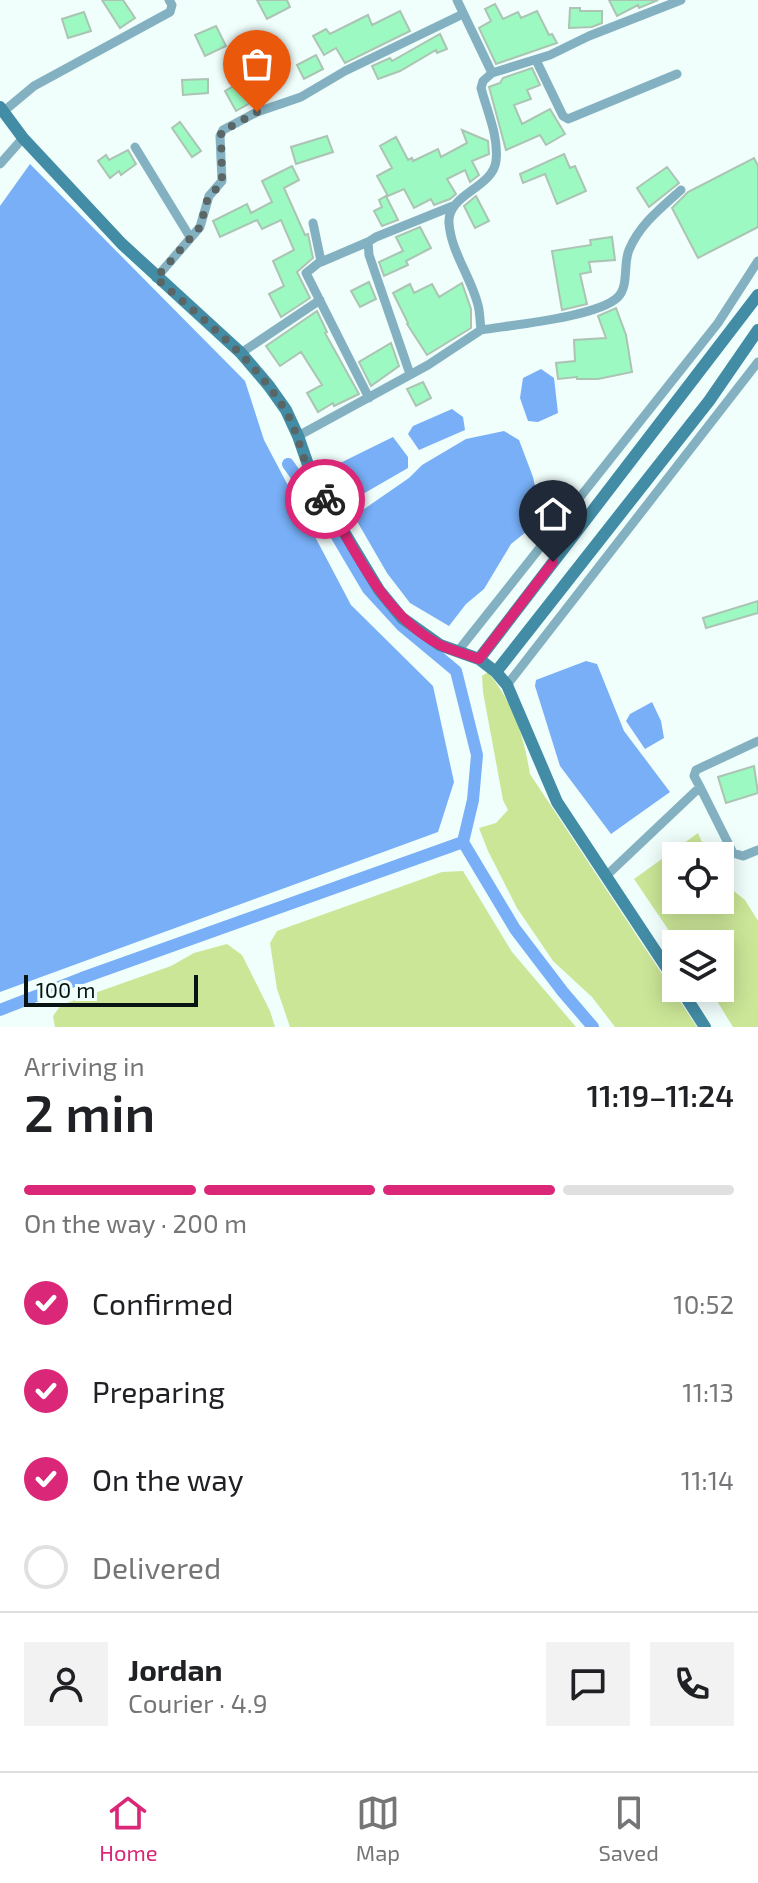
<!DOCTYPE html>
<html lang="en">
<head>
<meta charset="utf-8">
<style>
  body { margin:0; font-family:"Exo 2",sans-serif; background:#f2f2f2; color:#202124; height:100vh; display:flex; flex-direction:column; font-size:30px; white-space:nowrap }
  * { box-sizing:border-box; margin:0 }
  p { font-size:26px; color:#757577 }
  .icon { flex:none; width:44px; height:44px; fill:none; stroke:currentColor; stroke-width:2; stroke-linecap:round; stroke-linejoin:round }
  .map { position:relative; height:1027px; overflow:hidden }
  .sheet { display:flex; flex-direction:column; background:#fff; flex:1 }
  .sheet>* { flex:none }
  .fabs { position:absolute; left:662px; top:842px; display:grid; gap:16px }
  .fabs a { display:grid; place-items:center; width:72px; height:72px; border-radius:0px; background:#fff; box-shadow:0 4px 20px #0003; font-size:40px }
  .scale { position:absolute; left:24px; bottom:20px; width:174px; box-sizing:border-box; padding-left:8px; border:4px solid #081413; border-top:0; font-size:22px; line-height:28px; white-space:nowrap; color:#081413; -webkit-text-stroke:6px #f0fefc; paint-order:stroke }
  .pin { position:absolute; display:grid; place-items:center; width:68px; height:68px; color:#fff; margin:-82px -34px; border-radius:50% 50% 50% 0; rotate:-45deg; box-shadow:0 0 8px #0007 }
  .pin .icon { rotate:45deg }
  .courier { position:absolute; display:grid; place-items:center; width:80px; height:80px; margin:-40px; border:6px solid #db2777; border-radius:50%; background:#fff; color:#222; box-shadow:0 2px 10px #0007 }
  .summary em { font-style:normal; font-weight:600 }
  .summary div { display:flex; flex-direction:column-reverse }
  .summary { display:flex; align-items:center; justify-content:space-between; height:136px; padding:0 24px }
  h1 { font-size:52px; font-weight:600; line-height:60px }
  .bar { display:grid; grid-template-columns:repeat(4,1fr); gap:12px 8px; align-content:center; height:96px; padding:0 24px }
  .bar i { height:10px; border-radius:6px; background:#e0e0e0 }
  .bar .current { background:#db2777 }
  .bar p { grid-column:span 4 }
  .line { display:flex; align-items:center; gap:20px; padding:0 24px; border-top:2px solid #e0e0e0 }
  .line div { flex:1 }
  .round { display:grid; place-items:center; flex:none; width:84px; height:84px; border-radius:0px; background:#f2f2f2 }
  ol { padding:0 24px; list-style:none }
  li { display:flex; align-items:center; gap:24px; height:88px }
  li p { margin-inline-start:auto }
  li .icon { padding:8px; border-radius:50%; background:#db2777; color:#fff; stroke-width:4 }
  li:last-child { color:#757577 }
  li i { width:44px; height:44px; border:4px solid #e0e0e0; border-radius:50% }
  .tab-bar { display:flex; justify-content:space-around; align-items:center; height:112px; border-top:2px solid #e0e0e0; background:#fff; font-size:22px; color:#757577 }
  .tab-bar a { display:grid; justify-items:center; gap:4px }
  .tab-bar .current { color:#db2777 }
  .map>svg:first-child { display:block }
  .green { fill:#cbe697 }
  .water { fill:#78aff7 }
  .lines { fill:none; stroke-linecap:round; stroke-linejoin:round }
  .canal { stroke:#78aff7; stroke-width:12 }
  .building { fill:#9cf9c1; stroke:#abc4b3; stroke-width:2 }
  .street { stroke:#84b1c1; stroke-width:9 }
  .secondary { stroke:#438ca5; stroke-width:12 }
  .done { stroke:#596665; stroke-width:8; stroke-dasharray:0 14.4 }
  .route { stroke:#db2777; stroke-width:10 }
</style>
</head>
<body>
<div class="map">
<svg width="758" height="1027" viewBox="0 0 758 1027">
  <rect width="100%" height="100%" fill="#f0fefc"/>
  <path class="green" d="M488 672C514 705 523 733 530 774L697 1027H615L592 997 553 961 517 908 488 851 479 828 496 823 508 810 503 800 483 692 482 676Z
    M698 833 708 856H676V900H720V880L745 900 758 921V1027H733L709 988H720V944H678L634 879Z
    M463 871 512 952 576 1027H290L277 989 270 943 277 931 442 872Z
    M227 944 242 955 270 1011 275 1027H55L53 1016 61 1005 171 966 194 953Z"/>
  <path class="water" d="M30 164 245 381 264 440 351 605 433 686 454 782 438 832 0 992V206Z
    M541 369 554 378 558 413 538 422 528 421 520 398 523 378Z
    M452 409 463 417 465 430 419 450 408 434 413 426Z
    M504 431 519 440 533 477 542 519 511 544 484 589 466 604 449 626 410 603 387 573 354 516 409 478 422 465 466 439Z
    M393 437 408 457V468L349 502 331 478 332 467Z
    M586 661 597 664 624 731 670 792 611 834 560 766 535 686 536 680Z
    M652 702 661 721 664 738 645 749 626 721 630 714Z"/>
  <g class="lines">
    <path class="canal" d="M288 464 326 518 368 589 402 626 456 671 477 755 473 800 463 842
      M0 1010 82 978 463 842 515 929 563 992 593 1027"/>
  </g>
  <path class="building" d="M102 0H123L135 18 120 28Z
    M257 0H287L290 7 267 19Z
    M609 0H658L639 8 638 5 617 16Z
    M495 4 503 19 518 12 521 18 537 11 549 35 552 34 557 43 496 64 479 28 491 21 485 9Z
    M570 8H580V11H602V23L592 27 569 28Z
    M400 11 410 31 345 63 336 48 324 55 313 36 326 29 330 34 368 15 372 25Z
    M84 12 91 31 68 38 62 19Z
    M216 26 226 46 205 56 195 35Z
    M440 34 447 49 437 53 436 50 400 71 378 79 372 66 390 58 392 61Z
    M316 55 323 69 304 79 297 65Z
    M532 68 540 85 527 90 531 99 514 105 522 124 550 109 565 134 546 145 540 135 506 150 489 87 500 83 503 78Z
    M208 79V93L183 95 182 80Z
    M240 82 252 102 236 111 225 91Z
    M180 122 201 151 192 157 172 128Z
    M462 130 488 141 489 154 472 161 479 175 470 182 465 170 447 179 456 194 450 199 434 205 431 199 414 208 404 189 388 196 377 176 392 168 380 146 396 137 408 160 412 158 413 161 438 149 441 157 467 143Z
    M327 136 333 152 296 164 291 147Z
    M128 150 136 164 121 175 119 171 110 178 98 161 106 155 109 160Z
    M564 154 570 168 575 166 586 191 557 204 545 174 523 183 520 174Z
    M754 158 758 166V227L698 258 672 208 688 192Z
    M292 166 299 180 284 188 305 235 308 234 313 258 297 272 310 298 281 317 269 294 284 286 273 261 294 250 281 220 262 229 257 220 220 237 213 221 247 204 251 213 272 202 262 181Z
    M667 167 679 183 649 207 637 188Z
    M386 196 398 220 382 226 374 211 382 207 379 200Z
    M476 196 489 221 475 228 464 206Z
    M420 227 431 248 406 261 408 265 384 276 379 262 403 251 396 237Z
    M612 237 615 260 589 262 591 272 580 274 587 304 562 310 552 251 591 245 590 240Z
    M369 282 376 299 360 307 351 291Z
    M462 283 471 309V328L427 355 407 324 408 323 393 293 410 284 414 293 432 284 439 297Z
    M616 308 626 335 632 372 598 379H577V377L558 379 556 363 575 361 574 340 606 338 598 316Z
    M317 311 327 332 325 333 359 394 334 406 333 403 318 412 307 393 322 385 301 352 280 366 266 346Z
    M391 343 399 366 371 386 359 362Z
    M423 382 431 398 416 406 407 389Z
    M758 601V613L706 628 703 618Z
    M754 766 758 793 726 803 718 777Z"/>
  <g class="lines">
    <path class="street" d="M536 60 563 116 568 119 677 74
      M492 73 550 55 589 36 681 0
      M4 111 34 86 170 12 172 5 169 0
      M135 147 190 237
      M0 164 23 138
      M313 223 321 261 306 273 369 398
      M321 262 368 242
      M156 278 200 227 209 196 222 181 220 136 223 130 257 112 301 97 345 71 463 14
      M481 330C511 325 598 317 618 297 629 286 623 264 629 250 640 224 661 208 681 190
      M241 353 320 300
      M410 374 369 255 368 242 376 237 453 206
      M298 436 428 365 481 330C480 322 480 312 478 305 471 277 451 252 449 223 447 194 493 188 496 161 499 137 487 111 481 88L483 81 492 73 457 0
      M458 651 718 323 758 261
      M507 685 758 362
      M700 787 694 776 696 770 758 741
      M606 876 700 787 733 853 743 856 758 850"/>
    <path class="secondary" d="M0 107 23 138 122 244 241 353 269 386 286 410 298 436 314 482 379 590 402 618 440 645 479 659 496 672 507 685 557 802 676 982
      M479 659 758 295
      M496 672 709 401 758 330
      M680 988 705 1027"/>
  </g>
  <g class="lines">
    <path class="done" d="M257 112 221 132 222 181 207 201 200 227 156 278C202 319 253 357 285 410 296 428 300 448 307 467 312 478 319 489 325 499"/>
    <path class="route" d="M325 499C356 552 382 613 438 644 450 650 466 654 479 659L553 562"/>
  </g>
</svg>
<div class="fabs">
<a><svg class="icon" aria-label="locate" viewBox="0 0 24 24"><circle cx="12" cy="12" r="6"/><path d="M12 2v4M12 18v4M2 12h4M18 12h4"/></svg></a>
<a><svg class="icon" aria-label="layers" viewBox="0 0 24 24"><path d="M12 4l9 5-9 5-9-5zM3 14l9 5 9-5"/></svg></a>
</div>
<div class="scale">100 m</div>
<div class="pin" style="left:257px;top:112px;background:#ea580c"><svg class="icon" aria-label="bag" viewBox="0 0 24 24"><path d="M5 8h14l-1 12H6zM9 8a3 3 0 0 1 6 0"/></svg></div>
<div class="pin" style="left:553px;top:562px;background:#1f2937"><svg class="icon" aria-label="home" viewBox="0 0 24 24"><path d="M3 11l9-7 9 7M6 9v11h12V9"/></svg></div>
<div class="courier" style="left:325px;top:499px"><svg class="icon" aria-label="bike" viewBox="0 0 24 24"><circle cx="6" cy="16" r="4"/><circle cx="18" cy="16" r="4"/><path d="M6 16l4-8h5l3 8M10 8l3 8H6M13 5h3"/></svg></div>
</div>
<section class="sheet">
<div class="summary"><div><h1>2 min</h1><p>Arriving in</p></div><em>11:19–11:24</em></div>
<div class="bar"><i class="current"></i><i class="current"></i><i class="current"></i><i></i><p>On the way · 200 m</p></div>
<ol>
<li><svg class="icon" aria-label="check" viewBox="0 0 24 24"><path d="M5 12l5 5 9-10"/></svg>Confirmed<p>10:52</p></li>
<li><svg class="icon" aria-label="check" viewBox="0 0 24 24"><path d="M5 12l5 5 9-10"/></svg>Preparing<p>11:13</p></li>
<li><svg class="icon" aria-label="check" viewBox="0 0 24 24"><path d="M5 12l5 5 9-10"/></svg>On the way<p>11:14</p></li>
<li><i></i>Delivered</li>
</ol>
<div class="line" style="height:144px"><a class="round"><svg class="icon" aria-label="person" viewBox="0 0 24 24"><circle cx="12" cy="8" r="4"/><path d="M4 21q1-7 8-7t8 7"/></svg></a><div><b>Jordan</b><p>Courier · 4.9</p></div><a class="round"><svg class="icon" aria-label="chat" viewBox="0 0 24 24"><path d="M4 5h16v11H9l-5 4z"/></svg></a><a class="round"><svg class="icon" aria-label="phone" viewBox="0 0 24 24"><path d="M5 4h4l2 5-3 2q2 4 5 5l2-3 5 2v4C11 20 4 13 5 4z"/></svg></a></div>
</section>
<nav class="tab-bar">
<a class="current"><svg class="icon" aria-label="home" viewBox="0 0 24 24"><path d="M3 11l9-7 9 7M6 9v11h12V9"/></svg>Home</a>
<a><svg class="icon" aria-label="map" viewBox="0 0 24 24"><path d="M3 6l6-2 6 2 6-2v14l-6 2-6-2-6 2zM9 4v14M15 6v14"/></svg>Map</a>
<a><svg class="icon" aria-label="saved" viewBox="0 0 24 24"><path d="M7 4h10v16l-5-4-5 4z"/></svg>Saved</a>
</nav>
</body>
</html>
